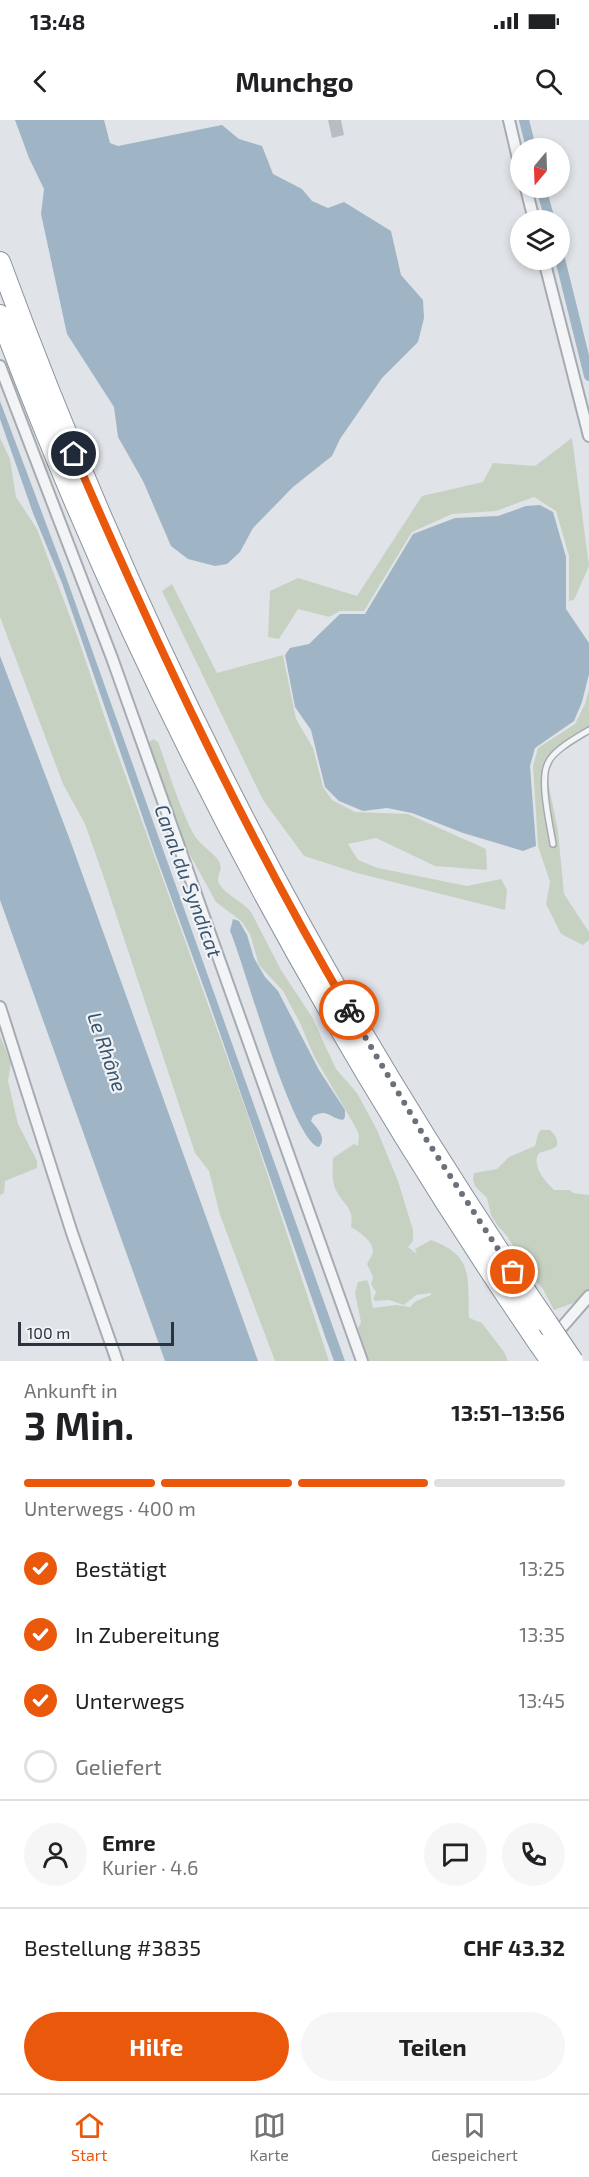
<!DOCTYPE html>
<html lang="de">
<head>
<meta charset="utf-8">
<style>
  body { margin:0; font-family:"Exo 2",sans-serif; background:#f6f6f6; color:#202124; height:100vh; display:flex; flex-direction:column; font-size:22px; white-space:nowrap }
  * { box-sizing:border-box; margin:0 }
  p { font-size:20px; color:#757577 }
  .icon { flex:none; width:33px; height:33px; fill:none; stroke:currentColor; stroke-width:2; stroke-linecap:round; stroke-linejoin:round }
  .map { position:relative; height:1241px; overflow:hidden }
  .drawer { display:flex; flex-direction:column; background:#fff; flex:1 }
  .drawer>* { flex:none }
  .needle { width:39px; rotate:199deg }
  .buttons { position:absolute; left:510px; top:18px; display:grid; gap:12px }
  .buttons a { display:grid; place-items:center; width:60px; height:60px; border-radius:50%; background:#fff; box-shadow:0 3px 9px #0003; font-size:30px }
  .scale { position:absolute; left:18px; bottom:15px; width:156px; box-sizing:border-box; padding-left:6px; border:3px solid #2a333e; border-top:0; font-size:16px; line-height:21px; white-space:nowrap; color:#2a333e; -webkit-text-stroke:4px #f0f2f5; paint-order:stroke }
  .pin { position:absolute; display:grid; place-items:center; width:51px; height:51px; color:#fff; margin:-26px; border:3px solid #fff; border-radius:50%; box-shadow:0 2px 6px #0007 }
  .courier { position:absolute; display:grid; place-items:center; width:60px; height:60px; margin:-30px; border:4px solid #ea580c; border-radius:50%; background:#fff; color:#222; box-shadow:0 2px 8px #0007 }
  .summary em { font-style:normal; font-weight:700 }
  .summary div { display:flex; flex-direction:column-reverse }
  .summary { display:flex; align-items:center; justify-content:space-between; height:102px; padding:0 24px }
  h1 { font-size:39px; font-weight:700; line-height:45px }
  .bar { display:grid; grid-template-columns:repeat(4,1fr); gap:9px 6px; align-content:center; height:72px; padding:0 24px }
  .bar i { height:8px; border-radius:4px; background:#e0e0e0 }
  .bar .on { background:#ea580c }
  .bar p { grid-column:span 4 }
  .line { display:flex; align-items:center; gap:15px; padding:0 24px; border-top:2px solid #e0e0e0 }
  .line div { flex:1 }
  .round { display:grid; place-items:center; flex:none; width:63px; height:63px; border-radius:32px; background:#f6f6f6 }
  ol { padding:0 24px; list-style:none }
  li { display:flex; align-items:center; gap:18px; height:66px }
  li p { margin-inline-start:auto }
  li .icon { padding:6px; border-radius:50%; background:#ea580c; color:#fff; stroke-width:4 }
  li:last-child { color:#757577 }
  li i { width:33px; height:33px; border:3px solid #e0e0e0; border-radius:50% }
  .cta { display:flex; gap:12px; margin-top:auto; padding:12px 24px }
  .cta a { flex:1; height:69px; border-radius:36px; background:#ea580c; color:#fff; font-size:24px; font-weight:700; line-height:69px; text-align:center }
  .cta a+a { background:#f6f6f6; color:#202124 }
  .status { display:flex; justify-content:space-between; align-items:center; height:42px; padding:0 30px; background:#fff; direction:ltr }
  .status svg { height:16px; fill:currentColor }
  header { display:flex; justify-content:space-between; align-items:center; height:78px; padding:0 24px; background:#fff; font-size:27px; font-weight:700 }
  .dock { display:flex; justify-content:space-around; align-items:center; height:84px; border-top:2px solid #e0e0e0; background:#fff; font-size:16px; color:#757577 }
  .dock a { display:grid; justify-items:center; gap:3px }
  .dock .on { color:#ea580c }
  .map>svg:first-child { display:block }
  .green { fill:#c7d1c2 }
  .water { fill:#9fb4c4 }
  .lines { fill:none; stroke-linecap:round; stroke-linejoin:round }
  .canal { stroke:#9fb4c4; stroke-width:10 }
  .building { fill:#b8bdc4 }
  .lane-casing { stroke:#a6abb2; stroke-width:8 }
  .street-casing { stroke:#a6abb2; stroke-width:14 }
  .highway-casing { stroke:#89929d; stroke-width:22 }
  .lane { stroke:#f3f4f6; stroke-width:5 }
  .street { stroke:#f3f4f6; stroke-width:10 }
  .highway { stroke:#fff; stroke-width:20 }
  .highway-bridge-casing { stroke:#89929d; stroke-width:22; stroke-linecap:butt }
  .highway-bridge { stroke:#fff; stroke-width:20 }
  .done { stroke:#6a717a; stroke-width:6; stroke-dasharray:0 10.8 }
  .route { stroke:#ea580c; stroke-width:8 }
  .labels { text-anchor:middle; stroke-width:4.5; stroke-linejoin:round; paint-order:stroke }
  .water-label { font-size:20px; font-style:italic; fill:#38546e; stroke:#f0f2f5 }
</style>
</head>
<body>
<div class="status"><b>13:48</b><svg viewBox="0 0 49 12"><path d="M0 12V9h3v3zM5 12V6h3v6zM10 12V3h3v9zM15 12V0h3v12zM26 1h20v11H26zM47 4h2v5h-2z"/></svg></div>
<header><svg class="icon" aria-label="back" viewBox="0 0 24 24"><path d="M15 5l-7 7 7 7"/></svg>Munchgo<svg class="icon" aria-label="search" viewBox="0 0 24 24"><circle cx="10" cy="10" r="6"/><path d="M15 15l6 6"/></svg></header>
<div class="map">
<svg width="589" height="1241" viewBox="0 0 589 1241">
  <rect width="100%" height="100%" fill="#e0e4e8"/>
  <path class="green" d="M0 318 10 339 16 377 37 409 78 518 108 607 245 987 329 1241H275L220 1095 209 1051 195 1033 102 752 85 704 63 664 0 497Z
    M572 318 589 446 574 480 569 481V436L556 391 534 377 496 391 452 394 412 412 364 491H340L329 497 298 489 279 519 268 517 270 471 298 458 357 476 422 376 483 362 493 343 535 346Z
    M172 464 217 553 283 535 296 599 313 628 323 667 332 680 355 692 408 694 486 729 487 750 435 746 376 718 348 724 358 740 378 748 467 766 501 759 507 770 505 790 357 753 304 736 263 680 162 471Z
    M589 570V606L571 618 544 642 558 711 564 774 589 812V820L583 825 561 814 546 784 550 762 538 726 533 646 538 628 575 604 585 584Z
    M153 619 158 622C169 652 178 684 193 713 199 725 218 735 220 744 223 753 214 756 220 765 226 775 242 781 251 792L281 850 312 897 336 949 357 973 377 1010 398 1061 413 1110V1121L408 1127 417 1134 415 1129 431 1120C475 1136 467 1158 469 1198L482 1203 504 1232 508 1241H368L358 1208 361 1202 355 1173 358 1162 367 1160C372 1169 370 1178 373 1188L396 1185 410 1187 416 1181 431 1175V1173L416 1175 404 1185 389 1180 375 1181 373 1179 376 1172 371 1164 373 1157 367 1144C368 1141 371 1138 372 1135 377 1123 359 1112 351 1107 354 1087 345 1087 337 1072 331 1063 333 1048 333 1038L354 1024 358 1026 359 1015 356 1008 314 936 300 903 283 871 259 845 250 814 241 801 216 782 184 724 147 624Z
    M0 916 11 943 8 961 18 1004 37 1041V1048L5 1061 4 1073 0 1075Z
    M541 1010H550C555 1015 558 1017 557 1026L552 1029 539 1033C531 1046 545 1061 554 1070H570L573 1073 589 1075V1170L579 1181 554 1190 543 1169 531 1155 507 1116 498 1106 491 1095 487 1078 475 1066 473 1059 474 1053 497 1049 509 1037 535 1026 538 1014Z"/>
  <path class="water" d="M15 0H104L110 23 118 26 222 5 239 19 262 26 273 54 302 69 312 81 328 88 344 82 391 111 401 155 423 180 424 198 418 222 382 258 340 319 332 336 293 367 253 408 240 432 227 444 215 446 188 439 171 426 143 361 118 317 114 287 67 214 41 94 44 69 29 38Z
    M0 281 65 454 345 1241H334L326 1219 208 879 156 736 62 463 33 393 0 299Z
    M540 385 553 392 566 437V489L589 523V554L582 582 574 601 535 628 530 646 536 726 523 731 463 713 412 693 387 688 363 691 339 681 325 667 311 610 295 587 285 535 290 528 309 524 340 494H365L413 414 455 398 498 396 526 386Z
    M0 536 70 720 258 1241H165L0 780Z
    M233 799 239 801 247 815 254 838 265 857 278 871 319 950 345 990V997L343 1000C329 998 328 988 313 996L311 1001C318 1009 327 1018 319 1027 292 1022 244 842 230 811Z"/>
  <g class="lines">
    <path class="canal" d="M524 0 531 28
      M541 68 550 100
      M560 139 589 256"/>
  </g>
  <path class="building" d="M328 0H341L344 15 332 18Z"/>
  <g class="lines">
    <g class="lane-casing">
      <path id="lane" d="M553 724C550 705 539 659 548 643 553 630 578 617 589 610"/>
    </g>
    <g class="street-casing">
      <path id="street" d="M509 0 520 47
        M526 68 534 100
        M544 140 589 316
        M0 246 112 538 362 1241
        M0 887 72 1113 117 1241
        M563 1206 589 1176"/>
    </g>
    <g class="highway-casing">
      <path id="highway" d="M0 142C68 327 146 507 236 683 328 864 434 1037 548 1204
        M0 195C136 560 320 903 539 1224"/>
    </g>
    <use href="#lane" class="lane"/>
    <use href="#street" class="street"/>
    <use href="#highway" class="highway"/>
    <g class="highway-bridge-casing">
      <path id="highway-bridge" d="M548 1204 573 1241
        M539 1224 551 1241"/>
    </g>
    <use href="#highway-bridge" class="highway-bridge"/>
  </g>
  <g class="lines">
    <path class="done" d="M349 890 424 1016 513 1152"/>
    <path class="route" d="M74 334C156 524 244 711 349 890"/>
  </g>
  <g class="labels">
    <g class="water-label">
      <text transform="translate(188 761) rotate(70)" y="7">Canal du Syndicat</text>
      <text transform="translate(107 932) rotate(71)" y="7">Le Rhône</text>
    </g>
  </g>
</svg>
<div class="buttons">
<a><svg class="needle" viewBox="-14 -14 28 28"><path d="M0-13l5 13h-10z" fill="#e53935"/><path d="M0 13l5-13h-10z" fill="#757577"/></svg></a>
<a><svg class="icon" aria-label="layers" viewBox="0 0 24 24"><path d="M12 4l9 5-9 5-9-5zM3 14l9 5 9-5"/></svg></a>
</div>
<div class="scale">100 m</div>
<div class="pin" style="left:513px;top:1152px;background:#ea580c"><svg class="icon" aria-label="bag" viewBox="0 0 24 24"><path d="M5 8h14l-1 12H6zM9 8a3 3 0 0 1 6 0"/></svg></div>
<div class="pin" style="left:74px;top:334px;background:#1f2937"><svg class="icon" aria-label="home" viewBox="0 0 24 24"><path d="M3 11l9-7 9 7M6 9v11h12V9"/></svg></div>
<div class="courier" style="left:349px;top:890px"><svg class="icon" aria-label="bike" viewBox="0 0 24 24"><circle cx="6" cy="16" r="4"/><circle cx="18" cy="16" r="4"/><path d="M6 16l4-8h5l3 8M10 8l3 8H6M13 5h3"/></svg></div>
</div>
<section class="drawer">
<div class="summary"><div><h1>3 Min.</h1><p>Ankunft in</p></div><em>13:51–13:56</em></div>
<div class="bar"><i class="on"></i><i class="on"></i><i class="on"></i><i></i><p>Unterwegs · 400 m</p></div>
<ol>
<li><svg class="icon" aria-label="check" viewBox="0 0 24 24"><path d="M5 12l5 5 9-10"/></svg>Bestätigt<p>13:25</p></li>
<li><svg class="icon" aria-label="check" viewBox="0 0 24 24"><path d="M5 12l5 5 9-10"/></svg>In Zubereitung<p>13:35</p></li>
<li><svg class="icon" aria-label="check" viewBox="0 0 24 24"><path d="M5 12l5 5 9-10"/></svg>Unterwegs<p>13:45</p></li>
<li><i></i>Geliefert</li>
</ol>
<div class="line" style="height:108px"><a class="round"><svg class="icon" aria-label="person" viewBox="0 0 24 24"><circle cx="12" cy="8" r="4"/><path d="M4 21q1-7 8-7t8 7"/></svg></a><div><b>Emre</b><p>Kurier · 4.6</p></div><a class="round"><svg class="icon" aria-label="chat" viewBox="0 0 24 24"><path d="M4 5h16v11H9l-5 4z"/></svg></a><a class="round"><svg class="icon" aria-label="phone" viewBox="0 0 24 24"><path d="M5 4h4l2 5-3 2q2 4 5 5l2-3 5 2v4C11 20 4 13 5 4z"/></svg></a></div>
<div class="line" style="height:78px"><div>Bestellung #3835</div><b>CHF 43.32</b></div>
<div class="cta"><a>Hilfe</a><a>Teilen</a></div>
</section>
<nav class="dock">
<a class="on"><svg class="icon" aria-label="home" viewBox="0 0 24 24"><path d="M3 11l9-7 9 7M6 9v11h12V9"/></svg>Start</a>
<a><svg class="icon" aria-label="map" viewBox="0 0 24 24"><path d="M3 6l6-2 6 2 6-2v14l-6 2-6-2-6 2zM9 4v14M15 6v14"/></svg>Karte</a>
<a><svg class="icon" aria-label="saved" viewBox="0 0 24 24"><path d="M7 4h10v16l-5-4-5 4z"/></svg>Gespeichert</a>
</nav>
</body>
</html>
